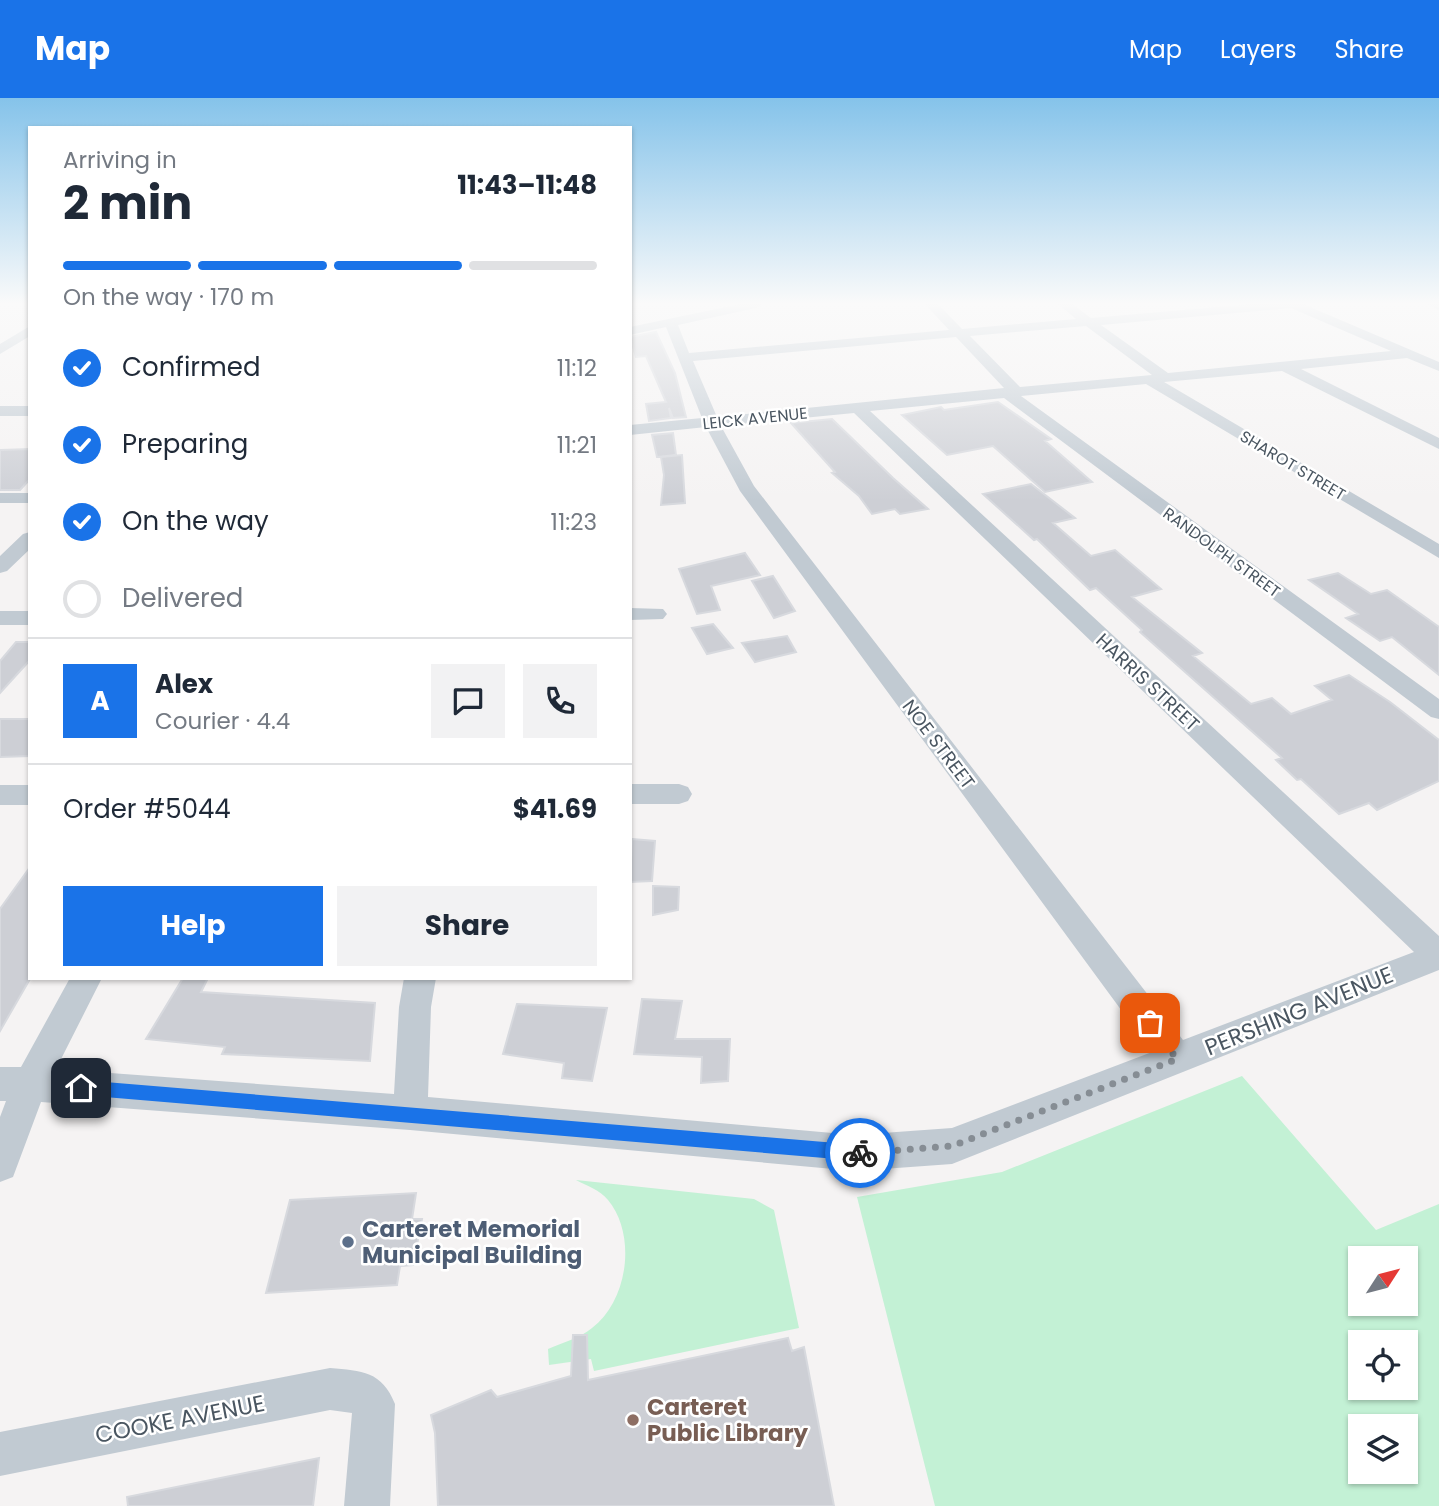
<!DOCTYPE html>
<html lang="en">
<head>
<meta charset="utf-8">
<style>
  body { margin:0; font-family:Poppins,sans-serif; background:#f2f2f3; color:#1f2937; height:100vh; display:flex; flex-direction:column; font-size:26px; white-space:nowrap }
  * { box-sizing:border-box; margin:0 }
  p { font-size:23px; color:#747a83 }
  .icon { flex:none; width:38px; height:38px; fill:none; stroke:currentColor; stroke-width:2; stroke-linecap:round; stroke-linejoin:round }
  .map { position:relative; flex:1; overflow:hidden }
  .panel { position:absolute; left:28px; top:28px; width:604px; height:854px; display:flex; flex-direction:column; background:#fff; border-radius:0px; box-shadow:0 2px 5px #0004 }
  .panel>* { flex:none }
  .needle { width:46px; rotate:54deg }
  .buttons { position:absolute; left:1348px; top:1148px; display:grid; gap:14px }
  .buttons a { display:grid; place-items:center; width:70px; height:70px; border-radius:0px; background:#fff; box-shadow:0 2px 5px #0004; font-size:35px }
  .pin { position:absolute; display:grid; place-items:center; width:60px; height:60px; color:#fff; margin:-30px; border-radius:14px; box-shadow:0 4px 10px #0006 }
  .courier { position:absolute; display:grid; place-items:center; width:70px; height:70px; margin:-35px; border:5px solid #1a73e8; border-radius:50%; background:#fff; color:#222; box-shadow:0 2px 9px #0007 }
  .headline em { font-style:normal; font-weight:700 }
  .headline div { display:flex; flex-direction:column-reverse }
  .headline { display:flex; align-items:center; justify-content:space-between; height:119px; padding:0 35px }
  h1 { font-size:46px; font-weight:700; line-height:52px }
  .bar { display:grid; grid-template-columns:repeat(4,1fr); gap:10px 7px; align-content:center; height:84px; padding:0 35px }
  .bar i { height:9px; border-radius:5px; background:#e0e1e3 }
  .bar .on { background:#1a73e8 }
  .bar p { grid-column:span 4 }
  .line { display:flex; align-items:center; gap:18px; padding:0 35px; border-top:2px solid #e0e1e3 }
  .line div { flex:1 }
  .round { display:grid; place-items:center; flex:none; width:74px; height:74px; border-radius:0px; background:#f2f2f3 }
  ol { padding:0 35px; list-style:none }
  li { display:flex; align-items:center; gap:21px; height:77px }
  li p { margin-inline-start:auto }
  li .icon { padding:7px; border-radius:50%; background:#1a73e8; color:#fff; stroke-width:4 }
  li:last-child { color:#747a83 }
  li i { width:38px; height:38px; border:4px solid #e0e1e3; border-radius:50% }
  .action { display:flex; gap:14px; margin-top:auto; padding:14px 35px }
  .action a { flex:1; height:80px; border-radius:0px; background:#1a73e8; color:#fff; font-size:28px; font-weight:700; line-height:80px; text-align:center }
  .action a+a { background:#f2f2f3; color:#1f2937 }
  header { display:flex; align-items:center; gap:42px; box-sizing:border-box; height:98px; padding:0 35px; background:#1a73e8; color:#fff }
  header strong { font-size:33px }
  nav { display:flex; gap:38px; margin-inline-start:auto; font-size:24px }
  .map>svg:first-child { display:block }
  .green { fill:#c3f1d5; fill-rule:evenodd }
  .building { fill:#cdcfd5; stroke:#d7d9de; stroke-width:2 }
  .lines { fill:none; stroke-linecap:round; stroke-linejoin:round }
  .minor { fill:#c1cad2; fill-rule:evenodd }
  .route { fill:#1a73e8 }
  .done { stroke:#868d94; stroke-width:7; stroke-dasharray:0 12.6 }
  .service-dot { fill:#5c6f8a; stroke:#fff; stroke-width:2.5 }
  .education-dot { fill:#8d6e63; stroke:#fff; stroke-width:2.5 }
  .labels { text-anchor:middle; stroke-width:5; stroke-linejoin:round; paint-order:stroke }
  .far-street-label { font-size:16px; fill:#4a5661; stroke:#fff }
  .street-label { font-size:19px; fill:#4a5661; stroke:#fff }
  .near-street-label { font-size:23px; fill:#4a5661; stroke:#fff }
  .near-service-label { font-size:23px; font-weight:bold; fill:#4e5e75; stroke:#fff; text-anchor:start }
  .near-education-label { font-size:23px; font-weight:bold; fill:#785e54; stroke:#fff; text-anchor:start }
</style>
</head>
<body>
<header>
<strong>Map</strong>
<nav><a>Map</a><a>Layers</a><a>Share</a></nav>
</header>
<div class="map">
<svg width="1439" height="1408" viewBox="0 0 1439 1408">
  <rect width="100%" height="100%" fill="#f5f3f3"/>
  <path class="green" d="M1242 978 1376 1132 1439 1106V1408H935L857 1099 1002 1074ZM1405 1160V1206H1360V1160ZM1360 1244H1405V1290H1360ZM1360 1328H1405V1374H1360Z
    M576 1082 754 1101 774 1112 799 1230 594 1273 591 1261 549 1267 548 1251C562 1245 580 1240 592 1230 628 1203 637 1137 608 1102 600 1092 587 1088 576 1082Z"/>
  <path class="building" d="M656 234 675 275 686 319 673 320 669 310 671 320 649 323 646 306 666 304 646 258 636 259 630 239Z
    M998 304 1051 341 1045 343 1092 384 1045 394 993 348 947 357 902 317 941 309 944 312Z
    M832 321 893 380 928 411 900 416 895 411 872 416 859 398 832 375 835 374 791 325Z
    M673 335 676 357 657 359 652 337Z
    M30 351V381L20 392H0V352Z
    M682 357 685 405 661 407 664 377 661 359Z
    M1031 386 1075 420 1053 425 1091 458 1115 452 1161 491 1132 499 1202 555 1193 558 1251 606 1272 600 1291 616 1332 602 1315 588 1349 577 1390 604 1439 642V683L1377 712 1369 705 1339 716 1301 681 1297 682 1276 662 1282 660 1140 534 1142 532 1096 490 1090 492 1037 441 1034 442 983 396Z
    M745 455 760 477 711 488 720 512 697 516 679 471Z
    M1338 475 1371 496 1387 492 1439 529V577L1392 539 1380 543 1346 520 1358 516 1309 482Z
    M773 478 795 513 774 520 752 483Z
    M713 526 733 550 707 556 692 530Z
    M787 538 796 554 755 564 742 545Z
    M16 544H30V562L0 595V563Z
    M0 621H30V658L0 659Z
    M632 741 655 743 652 783 630 784Z
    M30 769V881L0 933V811Z
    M653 788 679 789 678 812 653 817Z
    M183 880H208L201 894 375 905 370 963 222 956 225 949 146 941Z
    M642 901 682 903 675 941H730L728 983 701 985 702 959 634 956Z
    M517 906 607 910 592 983 562 980 564 965 503 956Z
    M416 1095 412 1121H422L413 1167 400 1168 397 1187 266 1195 290 1102Z
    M573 1237H587L588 1282 788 1240 792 1253 804 1249 834 1408H438L435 1335 431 1317 491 1292 497 1299 571 1278Z
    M319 1360 313 1408H128L127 1399Z"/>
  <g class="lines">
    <path class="minor" d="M740 206H762L756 210 678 227 689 255 949 232 925 206H938L962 231 1076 221 1058 206H1072L1091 220 1252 206H1303L1439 264V273L1407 260 1301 271 1439 340V351L1282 273 1164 284 1439 446V460L1146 286 1021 298 1439 601V621L1431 619 1004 300 870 313 1439 838V872L952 1066 855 1073 410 1032 41 1004 13 1079 0 1084V1019L6 1003H0V969H21L70 880H102L56 971 394 996 399 909 404 880H436L431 909 428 999 855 1037 952 1030 1152 954 740 393 706 329 630 337V327L702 320 666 229 630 237V229ZM1291 210 1391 253 1168 275 1101 227ZM1086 228 1152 277 1020 289 970 238ZM956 239 1004 290 717 319 693 263ZM854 315 1414 854 1183 942 754 388 721 328Z
      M1427 206H1439V212Z
      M30 228V238L0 256V246Z
      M0 308H30V318H0Z
      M0 395H30V405H0Z
      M30 434V451L7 473 0 475V458L23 436Z
      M630 510 663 511 667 516 663 521 630 522Z
      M0 513H30V527H0Z
      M630 686H679L688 689 692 696 688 703 679 706H630Z
      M0 687H30V707H0Z
      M330 1270C362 1273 382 1273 395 1306L390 1408H344L352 1315 330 1312 0 1378V1334Z"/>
  </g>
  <linearGradient id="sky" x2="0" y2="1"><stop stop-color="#85c3ea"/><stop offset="0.51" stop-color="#fafafa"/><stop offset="1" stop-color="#fafafa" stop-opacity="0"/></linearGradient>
  <rect width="1439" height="403" fill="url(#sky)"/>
  <path class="route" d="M81 982 860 1047 866 1049 868 1055 866 1060 860 1063 81 997 75 995 73 990 75 984Z"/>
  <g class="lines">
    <path class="done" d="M860 1055 952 1048 1177 961 1150 925"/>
  </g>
  <circle class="service-dot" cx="348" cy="1144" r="7"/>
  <circle class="education-dot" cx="633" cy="1322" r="7"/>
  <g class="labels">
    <g class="far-street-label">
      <text transform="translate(755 320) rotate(-6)" y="6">LEICK AVENUE</text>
      <text transform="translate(1293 367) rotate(31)" y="6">SHAROT STREET</text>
      <text transform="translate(1222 454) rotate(36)" y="6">RANDOLPH STREET</text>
    </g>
    <g class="street-label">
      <text transform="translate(1148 584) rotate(43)" y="7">HARRIS STREET</text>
      <text transform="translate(939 646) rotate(53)" y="7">NOE STREET</text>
    </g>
    <g class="near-street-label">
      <text transform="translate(1299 913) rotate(-22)" y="8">PERSHING AVENUE</text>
      <text transform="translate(180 1321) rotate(-11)" y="8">COOKE AVENUE</text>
    </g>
    <g class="near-service-label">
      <text x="362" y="1139">Carteret Memorial<tspan x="362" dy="26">Municipal Building</tspan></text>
    </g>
    <g class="near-education-label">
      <text x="647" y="1317">Carteret<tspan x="647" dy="26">Public Library</tspan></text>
    </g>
  </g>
</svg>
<div class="buttons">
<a><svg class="needle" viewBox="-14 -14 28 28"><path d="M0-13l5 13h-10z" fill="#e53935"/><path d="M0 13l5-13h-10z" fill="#747a83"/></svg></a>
<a><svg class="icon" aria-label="locate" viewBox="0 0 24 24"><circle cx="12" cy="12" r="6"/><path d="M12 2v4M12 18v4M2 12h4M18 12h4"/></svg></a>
<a><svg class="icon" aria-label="layers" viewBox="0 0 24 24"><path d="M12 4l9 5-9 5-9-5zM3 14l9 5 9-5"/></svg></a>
</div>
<div class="pin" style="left:1150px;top:925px;background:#ea580c"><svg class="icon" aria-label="bag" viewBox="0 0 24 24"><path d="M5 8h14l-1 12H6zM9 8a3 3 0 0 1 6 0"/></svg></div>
<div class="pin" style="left:81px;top:990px;background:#1f2937"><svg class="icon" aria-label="home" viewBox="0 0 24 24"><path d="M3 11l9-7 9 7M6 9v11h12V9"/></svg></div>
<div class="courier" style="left:860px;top:1055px"><svg class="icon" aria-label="bike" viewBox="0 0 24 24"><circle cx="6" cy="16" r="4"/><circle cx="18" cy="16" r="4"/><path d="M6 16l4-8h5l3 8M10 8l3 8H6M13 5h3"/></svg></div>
<section class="panel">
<div class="headline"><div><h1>2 min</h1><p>Arriving in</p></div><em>11:43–11:48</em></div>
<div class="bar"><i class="on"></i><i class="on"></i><i class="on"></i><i></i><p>On the way · 170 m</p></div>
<ol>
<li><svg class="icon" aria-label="check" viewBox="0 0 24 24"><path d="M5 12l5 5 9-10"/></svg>Confirmed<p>11:12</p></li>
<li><svg class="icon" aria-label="check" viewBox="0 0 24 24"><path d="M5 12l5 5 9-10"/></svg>Preparing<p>11:21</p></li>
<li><svg class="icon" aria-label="check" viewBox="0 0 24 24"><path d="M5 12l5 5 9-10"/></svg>On the way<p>11:23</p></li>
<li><i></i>Delivered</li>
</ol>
<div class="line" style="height:126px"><b class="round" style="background:#1a73e8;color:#fff">A</b><div><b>Alex</b><p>Courier · 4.4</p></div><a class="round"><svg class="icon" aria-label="chat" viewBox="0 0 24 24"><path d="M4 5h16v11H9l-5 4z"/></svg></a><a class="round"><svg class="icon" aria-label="phone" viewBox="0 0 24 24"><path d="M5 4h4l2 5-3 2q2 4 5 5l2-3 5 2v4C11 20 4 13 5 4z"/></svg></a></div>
<div class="line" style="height:91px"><div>Order #5044</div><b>$41.69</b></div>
<div class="action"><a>Help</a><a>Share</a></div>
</section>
</div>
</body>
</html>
